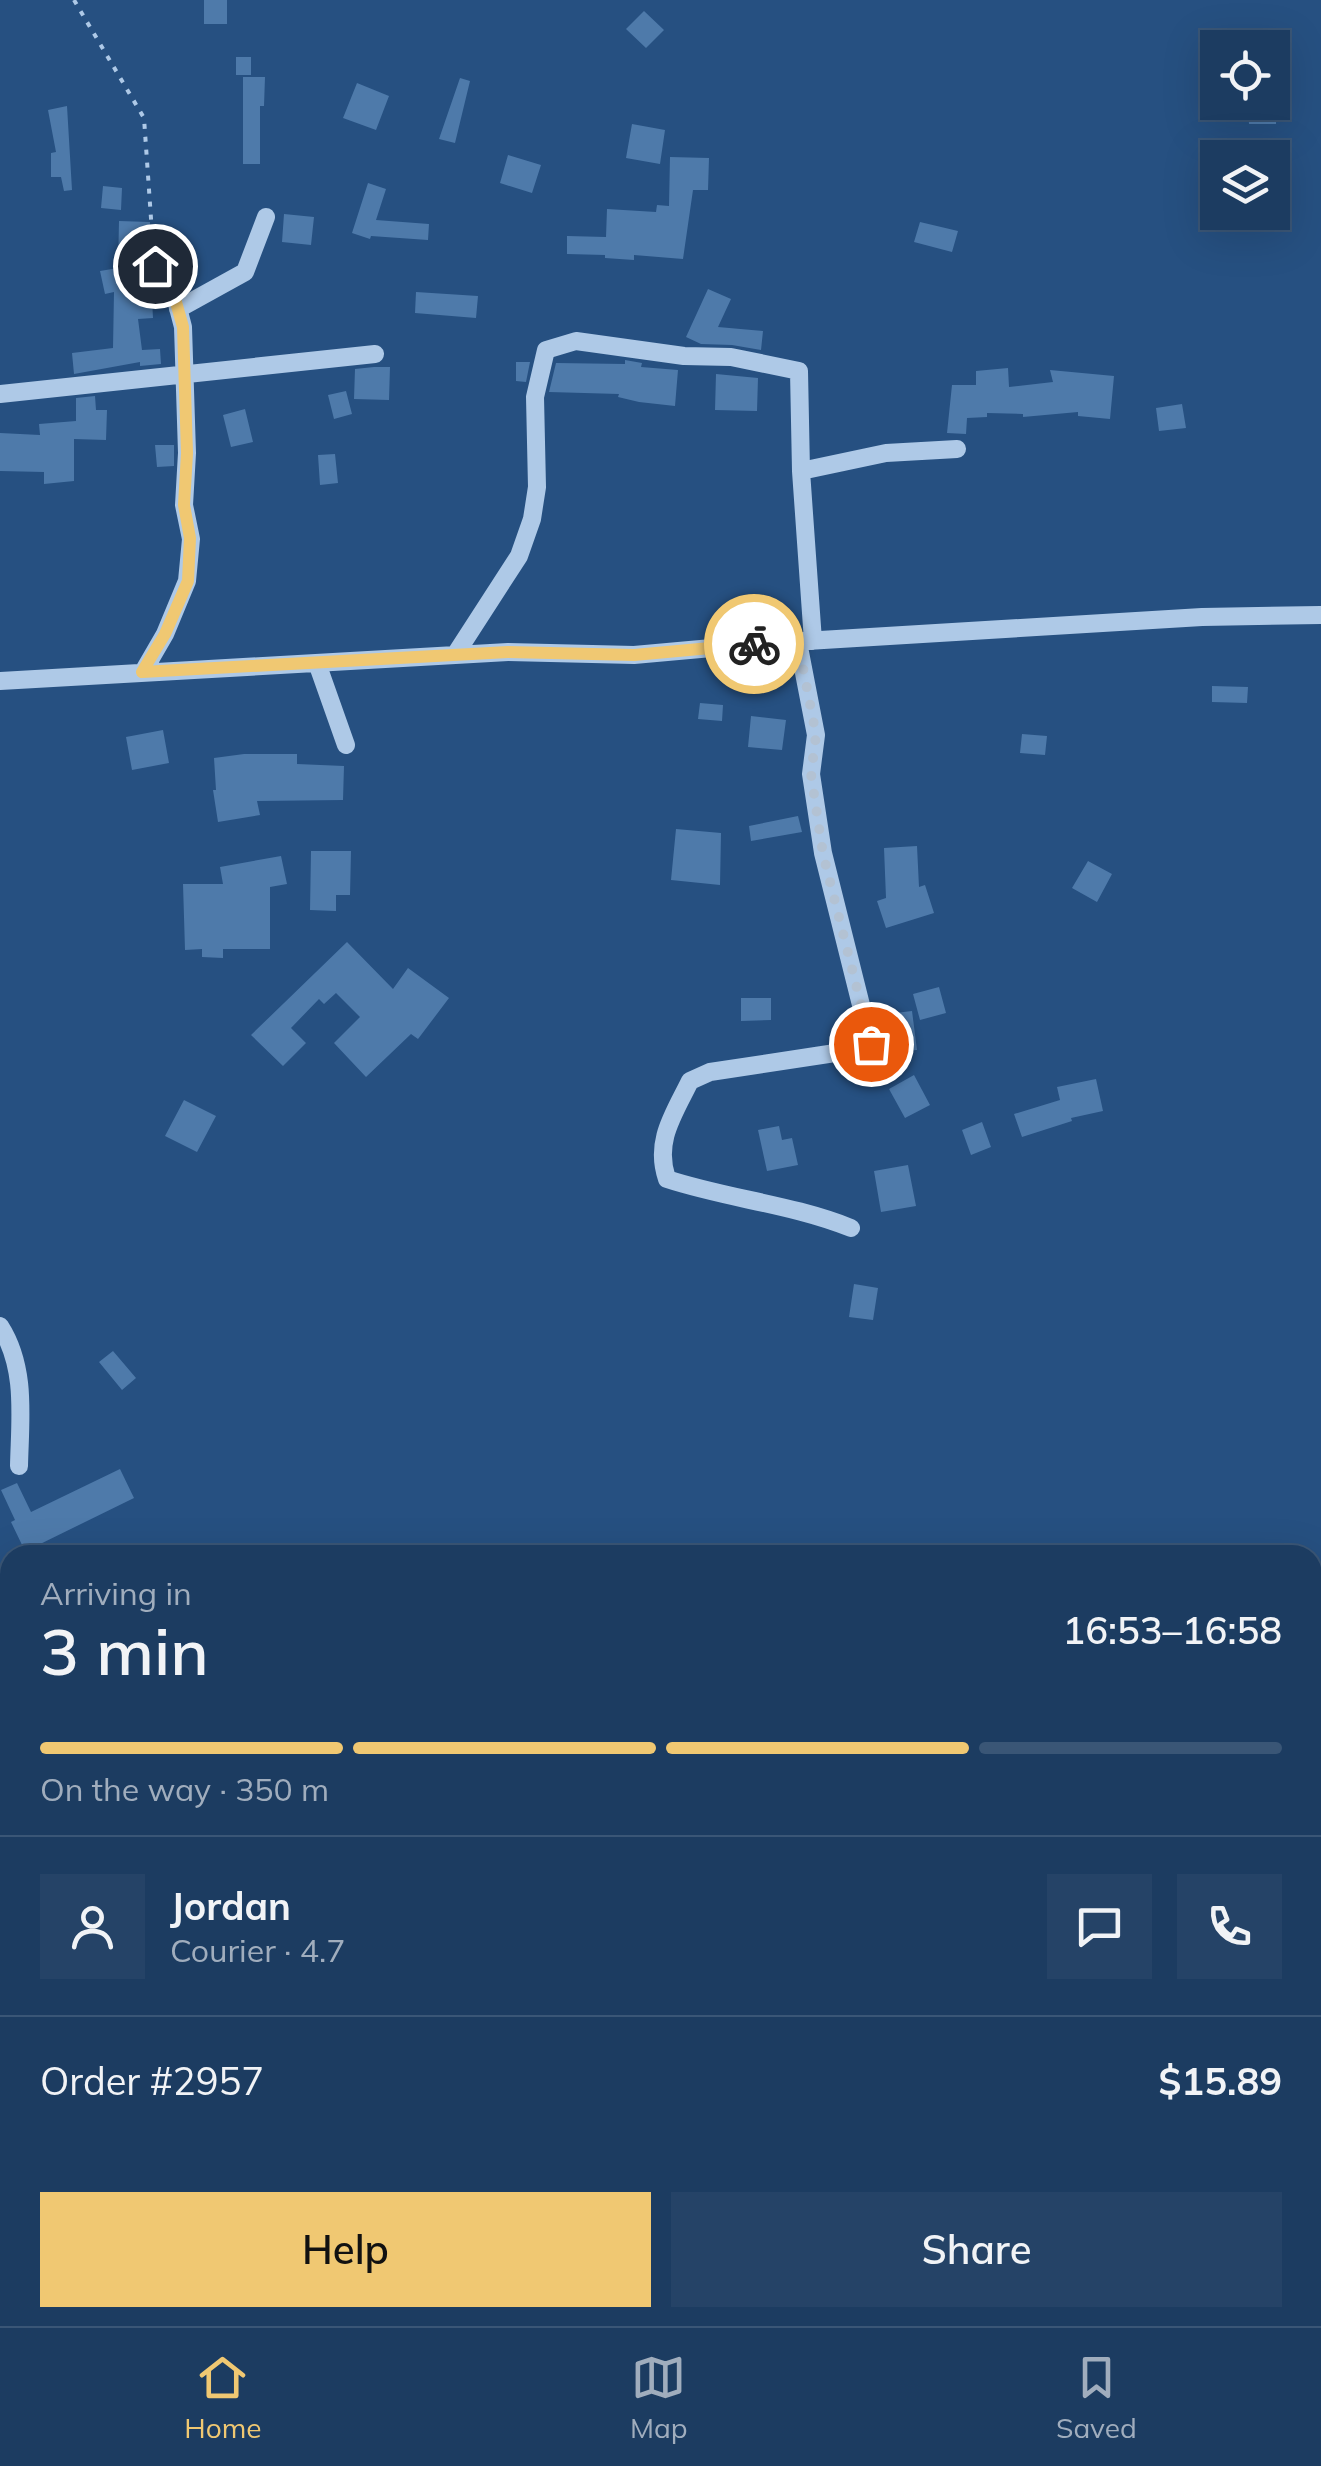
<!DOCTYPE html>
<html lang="en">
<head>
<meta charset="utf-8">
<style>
  body { margin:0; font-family:Mulish,sans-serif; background:#254367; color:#f1f3f6; height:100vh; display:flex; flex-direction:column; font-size:38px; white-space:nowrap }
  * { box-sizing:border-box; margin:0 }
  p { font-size:32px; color:#a0adbd }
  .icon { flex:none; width:55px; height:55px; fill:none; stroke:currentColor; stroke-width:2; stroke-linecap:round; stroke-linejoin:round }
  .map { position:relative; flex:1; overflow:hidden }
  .details { position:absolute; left:0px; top:1545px; width:1322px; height:782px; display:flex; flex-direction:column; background:#1c3c61; border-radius:30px 30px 0 0; box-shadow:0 10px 40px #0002,0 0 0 2px #3a5676 }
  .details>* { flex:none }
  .controls { position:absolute; left:1200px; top:30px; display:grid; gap:20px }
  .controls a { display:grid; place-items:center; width:90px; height:90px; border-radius:0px; background:#1c3c61; box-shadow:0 10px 40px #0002,0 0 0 2px #3a5676; font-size:50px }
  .pin { position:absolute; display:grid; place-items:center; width:85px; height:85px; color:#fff; margin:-42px; border:5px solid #fff; border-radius:50%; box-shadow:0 2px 10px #0007 }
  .courier { position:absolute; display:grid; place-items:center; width:100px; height:100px; margin:-50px; border:8px solid #f0c872; border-radius:50%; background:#fff; color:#222; box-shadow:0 2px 12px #0007 }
  .head em { font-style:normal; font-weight:600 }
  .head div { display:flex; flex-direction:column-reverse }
  .head { display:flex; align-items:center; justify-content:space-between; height:170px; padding:0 40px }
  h1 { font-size:65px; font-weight:600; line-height:75px }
  .bar { display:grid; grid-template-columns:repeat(4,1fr); gap:15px 10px; align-content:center; height:120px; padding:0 40px }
  .bar i { height:12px; border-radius:8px; background:#3a5676 }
  .bar .on { background:#f0c872 }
  .bar p { grid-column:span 4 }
  .line { display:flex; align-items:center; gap:25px; padding:0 40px; border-top:2px solid #3a5676 }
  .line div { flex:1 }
  .round { display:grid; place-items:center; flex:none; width:105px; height:105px; border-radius:0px; background:#254367 }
  .primary-button { display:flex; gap:20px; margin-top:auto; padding:20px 40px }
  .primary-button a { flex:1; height:115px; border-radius:0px; background:#f0c872; color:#111; font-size:40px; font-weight:600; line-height:115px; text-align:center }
  .primary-button a+a { background:#254367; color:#f1f3f6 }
  .menu { display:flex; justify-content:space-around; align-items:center; height:140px; border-top:2px solid #3a5676; background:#1c3c61; font-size:28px; color:#a0adbd }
  .menu a { display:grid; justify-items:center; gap:5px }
  .menu .on { color:#f0c872 }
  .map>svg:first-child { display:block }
  .building { fill:#4e7aaa }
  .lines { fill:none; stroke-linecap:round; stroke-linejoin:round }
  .path { stroke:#aec9e7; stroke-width:4; stroke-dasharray:5 8; stroke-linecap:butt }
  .minor { stroke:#aec9e7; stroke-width:18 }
  .done { stroke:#b3c2d3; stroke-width:10; stroke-dasharray:0 18 }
  .route { stroke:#f0c872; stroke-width:12 }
</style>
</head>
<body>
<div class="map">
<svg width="1321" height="2326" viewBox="0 0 1321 2326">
  <rect width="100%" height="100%" fill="#265081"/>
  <path class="building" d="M204 0H227V24H204Z
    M644 11 664 30 646 48 626 29Z
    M236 57H251V75H236Z
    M243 77H265L264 106H260V164H243Z
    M460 78 470 81 455 143 439 139Z
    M357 83 389 96 376 130 343 118Z
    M1248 104H1276V124H1249Z
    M67 106 72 190 64 191 61 177H51V153L56 152 48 110Z
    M632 124 665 130 660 164 626 158Z
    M508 155 541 165 532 193 500 183Z
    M670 157 709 158 708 190H693L683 259 634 255V260L605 258V255L567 254V236L606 237 607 209 656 212 657 205 669 206Z
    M368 183 386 189 376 220 429 224 428 240 371 236 370 239 352 233Z
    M103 186 122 188 121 210 101 208Z
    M284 214 314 217 311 245 282 242Z
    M119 221 150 222 149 255 143 264 151 279 153 318 138 319 142 350 160 349 161 364 140 366V362L74 374 72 353 113 348 114 292 105 294 100 271 118 268Z
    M920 222 958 231 952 252 914 242Z
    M708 289 731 299 718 327 763 331 761 350 732 345 701 344 686 337Z
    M416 292 478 296 476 318 415 313Z
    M625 360 642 363 641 367 678 370 675 406 639 402 618 397 619 394 549 392 556 363 625 364Z
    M516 362H530L526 382 516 381Z
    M374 367H390L389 400 354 399 355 369Z
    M1008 368 1009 387 1053 382 1050 370 1114 376 1110 419 1078 416V412L1023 417V414L987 413V417L967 418 966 434 947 433 952 385H976V371Z
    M716 374 758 378 757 411 715 410Z
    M346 391 352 414 334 419 328 395Z
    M95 396 96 410H107L106 440 74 439V481L44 484V472L0 471V433L40 435 39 424 76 421V398Z
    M1182 404 1186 428 1159 431 1156 408Z
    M245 409 253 442 231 447 223 415Z
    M155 445H174V466L157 467Z
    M335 454 338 483 320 485 318 455Z
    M1212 686 1248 687 1247 703 1212 702Z
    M700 703 723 705 722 721 698 719Z
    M751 716 786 720 782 750 748 747Z
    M163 730 169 763 132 770 126 737Z
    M1022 734 1047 736 1045 755 1020 753Z
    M244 754H297V764L344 766 343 800 257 801 260 815 218 822 213 790H216L214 758Z
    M798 816 802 832 751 841 749 826Z
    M676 829 721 833 720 885 671 880Z
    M917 846 919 887 925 885 934 913 886 928 877 901 886 898 884 848Z
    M311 851H351L350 895H336V911L310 910Z
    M281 856 287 884 270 887V949H223V958L202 957V949L185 950 183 884H223L220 867Z
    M1088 861 1112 874 1097 902 1072 888Z
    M347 942 393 989 408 968 449 998 418 1039 411 1034 366 1077 334 1043 360 1017 336 993 324 1004 319 999 291 1028 306 1043 283 1066 251 1035Z
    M939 987 946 1013 920 1020 913 994Z
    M741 998H771V1020L741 1021Z
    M912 1011 917 1050 892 1052 887 1014Z
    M914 1075 930 1105 905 1118 889 1089Z
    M1096 1079 1103 1111 1071 1118 1072 1121 1022 1137 1014 1114 1060 1100 1057 1087Z
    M184 1100 216 1116 197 1152 165 1136Z
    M982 1122 991 1147 971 1155 962 1130Z
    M779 1126 782 1140 792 1138 798 1165 767 1171 758 1130Z
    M908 1165 916 1206 881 1212 874 1171Z
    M854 1284 878 1288 873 1320 849 1317Z
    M113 1351 136 1378 122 1390 99 1362Z
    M120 1469 134 1498 30 1549H24L11 1522 15 1520 1 1490 17 1483 31 1512Z"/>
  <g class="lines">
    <path class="path" d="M74 0 144 118 153 247"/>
    <path class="minor" d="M178 309 245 272 266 217
      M0 394 375 354
      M801 471 886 453 957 449
      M798 642 816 735 811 774 823 853 871 1045 868 1048 710 1072 690 1081C674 1114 654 1141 667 1179 728 1199 791 1204 851 1228
      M455 655 519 556 532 519 537 487 535 397 546 350 576 341 684 356 731 357 799 371 801 471 813 641
      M317 663 346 745
      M143 672 165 634 187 581 191 539 184 505 187 453 183 327 171 281 155 266
      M0 681 508 652 634 655 756 644 1202 617 1321 615
      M0 1326C27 1368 20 1419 19 1466
      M0 1637 7 1634
      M0 1748 10 1744
      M0 1866 10 1862
      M1312 2282 1321 2270
      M0 2313 10 2312
      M33 2318 37 2326
      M392 2318 396 2326
      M1281 2326 1287 2318"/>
  </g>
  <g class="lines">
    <path class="done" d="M754 644 798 642 816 735 811 774 823 854 871 1044"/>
    <path class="route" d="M155 266 170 281 183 327 187 453 184 505 190 538 188 581 165 634 142 672 508 652 634 655 754 644"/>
  </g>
</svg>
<div class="controls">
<a><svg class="icon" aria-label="locate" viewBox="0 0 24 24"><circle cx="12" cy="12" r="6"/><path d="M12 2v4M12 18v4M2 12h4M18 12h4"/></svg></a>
<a><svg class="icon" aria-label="layers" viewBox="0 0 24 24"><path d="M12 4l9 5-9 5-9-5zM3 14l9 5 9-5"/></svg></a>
</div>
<div class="pin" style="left:871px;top:1044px;background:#ea580c"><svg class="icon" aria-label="bag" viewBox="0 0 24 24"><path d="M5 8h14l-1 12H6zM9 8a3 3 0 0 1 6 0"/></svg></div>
<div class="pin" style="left:155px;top:266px;background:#1f2937"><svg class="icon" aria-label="home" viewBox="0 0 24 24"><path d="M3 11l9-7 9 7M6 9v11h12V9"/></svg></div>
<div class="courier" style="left:754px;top:644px"><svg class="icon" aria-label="bike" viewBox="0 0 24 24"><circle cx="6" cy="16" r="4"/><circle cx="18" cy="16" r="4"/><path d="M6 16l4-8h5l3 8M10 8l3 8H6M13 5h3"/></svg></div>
<section class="details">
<div class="head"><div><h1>3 min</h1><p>Arriving in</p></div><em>16:53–16:58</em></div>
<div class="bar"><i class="on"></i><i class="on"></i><i class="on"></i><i></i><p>On the way · 350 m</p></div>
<div class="line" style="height:180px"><a class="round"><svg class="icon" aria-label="person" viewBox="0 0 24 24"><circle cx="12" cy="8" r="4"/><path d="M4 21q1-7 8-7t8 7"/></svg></a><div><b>Jordan</b><p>Courier · 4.7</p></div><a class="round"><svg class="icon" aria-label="chat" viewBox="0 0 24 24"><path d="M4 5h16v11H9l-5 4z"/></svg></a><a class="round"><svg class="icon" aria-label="phone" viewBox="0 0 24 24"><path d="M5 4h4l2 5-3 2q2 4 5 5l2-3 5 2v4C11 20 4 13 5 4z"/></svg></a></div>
<div class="line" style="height:130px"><div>Order #2957</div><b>$15.89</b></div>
<div class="primary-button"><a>Help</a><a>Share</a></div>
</section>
</div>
<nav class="menu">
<a class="on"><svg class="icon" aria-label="home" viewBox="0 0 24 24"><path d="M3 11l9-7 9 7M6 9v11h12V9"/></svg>Home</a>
<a><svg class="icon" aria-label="map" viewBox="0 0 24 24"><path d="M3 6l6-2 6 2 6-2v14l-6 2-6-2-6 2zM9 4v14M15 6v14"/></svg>Map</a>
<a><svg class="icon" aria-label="saved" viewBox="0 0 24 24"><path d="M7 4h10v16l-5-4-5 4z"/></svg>Saved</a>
</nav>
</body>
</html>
